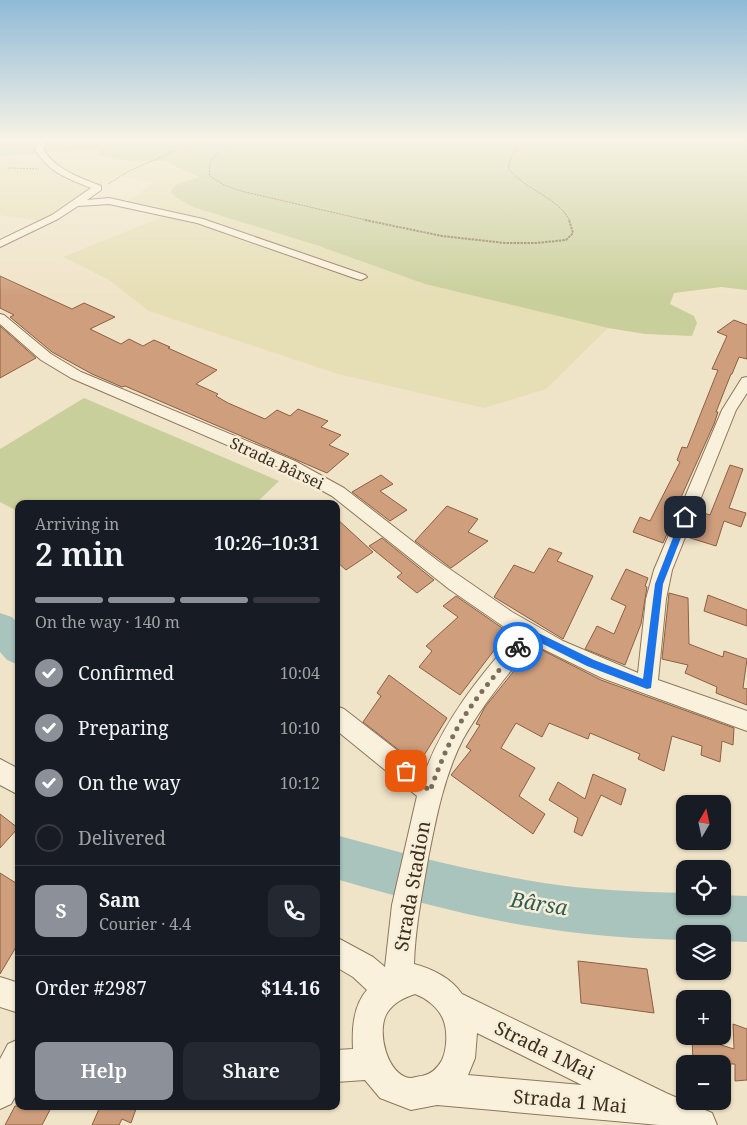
<!DOCTYPE html>
<html lang="en">
<head>
<meta charset="utf-8">
<style>
  body { margin:0; font-family:"Noto Serif",serif; background:#242831; color:#f1f3f6; height:100vh; display:flex; flex-direction:column; font-size:19px; white-space:nowrap }
  * { box-sizing:border-box; margin:0 }
  p { font-size:16px; color:#9ea1a6 }
  .icon { flex:none; width:28px; height:28px; fill:none; stroke:currentColor; stroke-width:2; stroke-linecap:round; stroke-linejoin:round }
  .map { position:relative; flex:1; overflow:hidden }
  .drawer { position:absolute; left:15px; top:500px; width:325px; height:610px; display:flex; flex-direction:column; background:#171b24; border-radius:10px; box-shadow:0 1px 4px #0004 }
  .drawer>* { flex:none }
  .needle { width:32px; rotate:9deg }
  .buttons { position:absolute; left:676px; top:795px; display:grid; gap:10px }
  .buttons a { display:grid; place-items:center; width:55px; height:55px; border-radius:10px; background:#171b24; box-shadow:0 1px 4px #0004; font-size:25px }
  .pin { position:absolute; display:grid; place-items:center; width:42px; height:42px; color:#fff; margin:-21px; border-radius:10px; box-shadow:0 2px 8px #0006 }
  .courier { position:absolute; display:grid; place-items:center; width:50px; height:50px; margin:-25px; border:4px solid #1a73e8; border-radius:50%; background:#fff; color:#222; box-shadow:0 1px 6px #0007 }
  .summary em { font-style:normal; font-weight:600 }
  .summary div { display:flex; flex-direction:column-reverse }
  .summary { display:flex; align-items:center; justify-content:space-between; height:85px; padding:0 20px }
  h1 { font-size:32px; font-weight:600; line-height:38px }
  .bar { display:grid; grid-template-columns:repeat(4,1fr); gap:8px 5px; align-content:center; height:60px; padding:0 20px }
  .bar i { height:6px; border-radius:4px; background:#363941 }
  .bar .on { background:#8c9099 }
  .bar p { grid-column:span 4 }
  .line { display:flex; align-items:center; gap:12px; padding:0 20px; border-top:1px solid #363941 }
  .line div { flex:1 }
  .round { display:grid; place-items:center; flex:none; width:52px; height:52px; border-radius:10px; background:#242831 }
  ol { padding:0 20px; list-style:none }
  li { display:flex; align-items:center; gap:15px; height:55px }
  li p { margin-inline-start:auto }
  li .icon { padding:5px; border-radius:50%; background:#8c9099; color:#fff; stroke-width:4 }
  li:last-child { color:#9ea1a6 }
  li i { width:28px; height:28px; border:2px solid #363941; border-radius:50% }
  .primary-button { display:flex; gap:10px; margin-top:auto; padding:10px 20px }
  .primary-button a { flex:1; height:58px; border-radius:10px; background:#8c9099; color:#fff; font-size:20px; font-weight:600; line-height:58px; text-align:center }
  .primary-button a+a { background:#242831; color:#f1f3f6 }
  .map>svg:first-child { display:block }
  .farmland { fill:#e6deb5 }
  .green { fill:#c9cf9b }
  .lines { fill:none; stroke-linecap:round; stroke-linejoin:round }
  .river { fill:#a9c4bc; fill-rule:evenodd }
  .building { fill:#cf9f7d; stroke:#8d5f41 }
  .street-casing { stroke:#8d765c; stroke-width:2 }
  .path-far1 { stroke:#8d765c; stroke-width:1; stroke-dasharray:2 1; stroke-linecap:butt }
  .path { stroke:#8d765c; stroke-width:2; stroke-dasharray:2.5 1; stroke-linecap:butt }
  .street { fill:#faf1dc; fill-rule:evenodd }
  .route { fill:#1a73e8 }
  .done { stroke:#7c6e5b; stroke-width:5; stroke-dasharray:0 9 }
  .labels { text-anchor:middle; stroke-width:5; stroke-linejoin:round; paint-order:stroke }
  .street-label { font-size:16px; fill:#3d2e20; stroke:#f7eed8 }
  .near-street-label { font-size:19px; fill:#3d2e20; stroke:#f7eed8 }
  .near-water-label { font-size:21px; font-style:italic; fill:#2f5d5a; stroke:#f7eed8 }
</style>
</head>
<body>
<div class="map">
<svg width="747" height="1125" viewBox="0 0 747 1125">
  <rect width="100%" height="100%" fill="#f0e4c8"/>
  <path class="farmland" d="M98 149 128 161H164L200 178 175 185 316 245 425 284 608 328 546 389 484 408 338 374 149 311 109 280 63 257 162 217 121 206 153 183 117 175 39 221 0 215V156Z"/>
  <path class="green" d="M0 138H747V290L721 287 674 293 670 304 694 316 697 323 692 336 645 334 608 328 425 284 316 245 193 207 177 198 171 192 175 185 199 177 164 161H128L99 156 98 149 0 156Z
    M84 398 279 481 255 504H19V512L0 502V449Z"/>
  <g class="lines">
    <path class="river" d="M0 613 12 617 19 625V665L7 660 0 652Z
      M336 835C405 854 474 872 544 883 591 890 638 892 685 893V906H722V895L747 896V942L722 941V934H685V940C639 939 594 936 548 929 476 919 406 899 336 879Z"/>
  </g>
  <path class="building" d="M0 276 72 309 84 303 115 317 90 329 121 344 129 339 143 346 154 340 170 347 168 348 217 370 196 384 218 394 216 396 228 403 265 419 277 410 290 416 298 409 328 421 321 427 341 435 329 445 349 454 327 473 125 386 122 387 92 374 52 352 10 317 14 315 0 308Z
    M734 320 747 325V359L739 357 732 374H731L716 412H718L714 424 678 504 680 505 663 543 633 532 640 517 650 521 680 462 677 460 682 447 687 448 718 370 712 369 727 336 717 332Z
    M0 326 36 358 0 378Z
    M730 465 743 469 729 508 746 513 741 527 724 521 716 546 687 537 698 511 710 515Z
    M381 475 393 484 380 491 407 510 390 521 352 492Z
    M447 506 478 519 468 532 488 541 451 568 415 541Z
    M336 518 373 552 346 570 336 561Z
    M382 538 434 580 417 593 397 577 402 573 369 546Z
    M549 548 562 553 557 561 593 576 563 639 494 597 514 565 534 573Z
    M626 569 648 578 645 586 647 587 641 624 625 665 585 649 597 626 614 634 626 606 611 599Z
    M669 593 688 598 689 644 723 657 724 651 747 659 743 688 747 689V705L716 693 717 687 685 673 688 665 662 659Z
    M708 595 747 610V626L704 611Z
    M456 596 508 632 460 695 419 667 432 651 426 646 458 617 443 606Z
    M534 646 601 680 734 728 733 745 722 741 720 762 701 755 702 746 672 736 664 771 638 759 640 754 590 733 588 739 549 723 542 737 516 723 501 748 535 768 519 796 545 814 533 834 451 775 471 750 466 747 480 725 476 724 485 707Z
    M389 675 447 718 418 765 363 722 381 696 377 693Z
    M593 774 626 789 621 805 601 795 582 836 574 832 578 818 549 800 558 782 585 799Z
    M0 814 18 828 0 848Z
    M0 873 19 885V942L0 974Z
    M578 961 647 969 654 1013 581 1003Z
    M733 1024 747 1029V1080L735 1081V1064H693L692 1036 734 1049Z
    M15 1106H52L42 1125H5Z
    M94 1106H137L131 1123 122 1119 119 1125H92L99 1109Z"/>
  <g class="lines">
    <g class="street-casing">
      <path id="street" d="M41 138H49L43 149C56 170 79 177 101 186V190L87 200 109 198 203 219 365 275 367 277 361 280 357 279 197 223 109 204 78 206 58 219 0 247V240L52 215 91 188C67 178 49 173 35 149Z
        M0 314 4 315 51 354 81 372 295 461 344 488 438 561 512 612 563 641 638 673 646 599 654 570 722 410 742 378 747 377V393L736 410 672 570 666 599 658 680 747 711V731L602 678 533 644C508 674 482 705 463 739 444 776 436 818 428 859 422 894 415 929 414 964 433 969 451 978 462 994L666 1093 712 1113 717 1125H659L437 1105 411 1110 380 1098 365 1080 336 1082V1050L353 1049C352 1029 353 1006 367 990L353 977 336 967V937L373 957 385 967 392 905 417 796 336 730V706L344 709 425 772C445 719 479 677 516 635L449 589 332 496 283 469 71 378 41 360 0 324ZM415 994C426 998 438 1007 443 1019 448 1030 447 1050 442 1060 437 1069 431 1074 422 1076 418 1076 414 1078 410 1078 387 1075 376 1031 387 1013 394 1002 404 998 415 994ZM477 1033 582 1085 468 1075 475 1058Z
        M0 759 19 769V795L0 785Z
        M0 977 19 983V1013L0 1007Z
        M19 1039V1090L11 1104 0 1109V1059L8 1044Z"/>
    </g>
    <path class="path-far1" d="M520 138C518 150 508 157 509 169 526 191 557 196 570 221
      M8 168 39 169
      M108 184 129 171 196 142 211 139 226 143V146C215 158 207 158 210 176L224 185 241 191 370 221"/>
    <path class="path" d="M365 220 442 236 505 243H536L566 240 573 233 569 220"/>
    <use href="#street" class="street"/>
  </g>
  <linearGradient id="sky" x2="0" y2="1"><stop stop-color="#8fbad6"/><stop offset="0.47" stop-color="#f8f3e6"/><stop offset="1" stop-color="#f8f3e6" stop-opacity="0"/></linearGradient>
  <rect width="747" height="296" fill="url(#sky)"/>
  <path class="route" d="M685 514 689 517 663 584 651 688 647 689 587 666 531 638 521 650H515C513 643 523 632 530 629L594 660 643 679 655 584 681 517Z"/>
  <g class="lines">
    <path class="done" d="M406 771 430 791C441 761 453 731 472 705 486 685 503 666 518 647"/>
  </g>
  <g class="labels">
    <g class="street-label">
      <text transform="translate(277 463) rotate(25)" y="6">Strada Bârsei</text>
    </g>
    <g class="near-street-label">
      <text transform="translate(412 886) rotate(-80)" y="7">Strada Stadion</text>
      <text transform="translate(545 1050) rotate(26)" y="7">Strada 1Mai</text>
      <text transform="translate(570 1101) rotate(5)" y="7">Strada 1 Mai</text>
    </g>
    <g class="near-water-label">
      <text transform="translate(539 904) rotate(9)" y="7">Bârsa</text>
    </g>
  </g>
</svg>
<div class="buttons">
<a><svg class="needle" viewBox="-14 -14 28 28"><path d="M0-13l5 13h-10z" fill="#e53935"/><path d="M0 13l5-13h-10z" fill="#9ea1a6"/></svg></a>
<a><svg class="icon" aria-label="locate" viewBox="0 0 24 24"><circle cx="12" cy="12" r="6"/><path d="M12 2v4M12 18v4M2 12h4M18 12h4"/></svg></a>
<a><svg class="icon" aria-label="layers" viewBox="0 0 24 24"><path d="M12 4l9 5-9 5-9-5zM3 14l9 5 9-5"/></svg></a>
<a>+</a>
<a>−</a>
</div>
<div class="pin" style="left:406px;top:771px;background:#ea580c"><svg class="icon" aria-label="bag" viewBox="0 0 24 24"><path d="M5 8h14l-1 12H6zM9 8a3 3 0 0 1 6 0"/></svg></div>
<div class="pin" style="left:685px;top:517px;background:#1f2937"><svg class="icon" aria-label="home" viewBox="0 0 24 24"><path d="M3 11l9-7 9 7M6 9v11h12V9"/></svg></div>
<div class="courier" style="left:518px;top:647px"><svg class="icon" aria-label="bike" viewBox="0 0 24 24"><circle cx="6" cy="16" r="4"/><circle cx="18" cy="16" r="4"/><path d="M6 16l4-8h5l3 8M10 8l3 8H6M13 5h3"/></svg></div>
<section class="drawer">
<div class="summary"><div><h1>2 min</h1><p>Arriving in</p></div><em>10:26–10:31</em></div>
<div class="bar"><i class="on"></i><i class="on"></i><i class="on"></i><i></i><p>On the way · 140 m</p></div>
<ol>
<li><svg class="icon" aria-label="check" viewBox="0 0 24 24"><path d="M5 12l5 5 9-10"/></svg>Confirmed<p>10:04</p></li>
<li><svg class="icon" aria-label="check" viewBox="0 0 24 24"><path d="M5 12l5 5 9-10"/></svg>Preparing<p>10:10</p></li>
<li><svg class="icon" aria-label="check" viewBox="0 0 24 24"><path d="M5 12l5 5 9-10"/></svg>On the way<p>10:12</p></li>
<li><i></i>Delivered</li>
</ol>
<div class="line" style="height:90px"><b class="round" style="background:#8c9099;color:#fff">S</b><div><b>Sam</b><p>Courier · 4.4</p></div><a class="round"><svg class="icon" aria-label="phone" viewBox="0 0 24 24"><path d="M5 4h4l2 5-3 2q2 4 5 5l2-3 5 2v4C11 20 4 13 5 4z"/></svg></a></div>
<div class="line" style="height:65px"><div>Order #2987</div><b>$14.16</b></div>
<div class="primary-button"><a>Help</a><a>Share</a></div>
</section>
</div>
</body>
</html>
